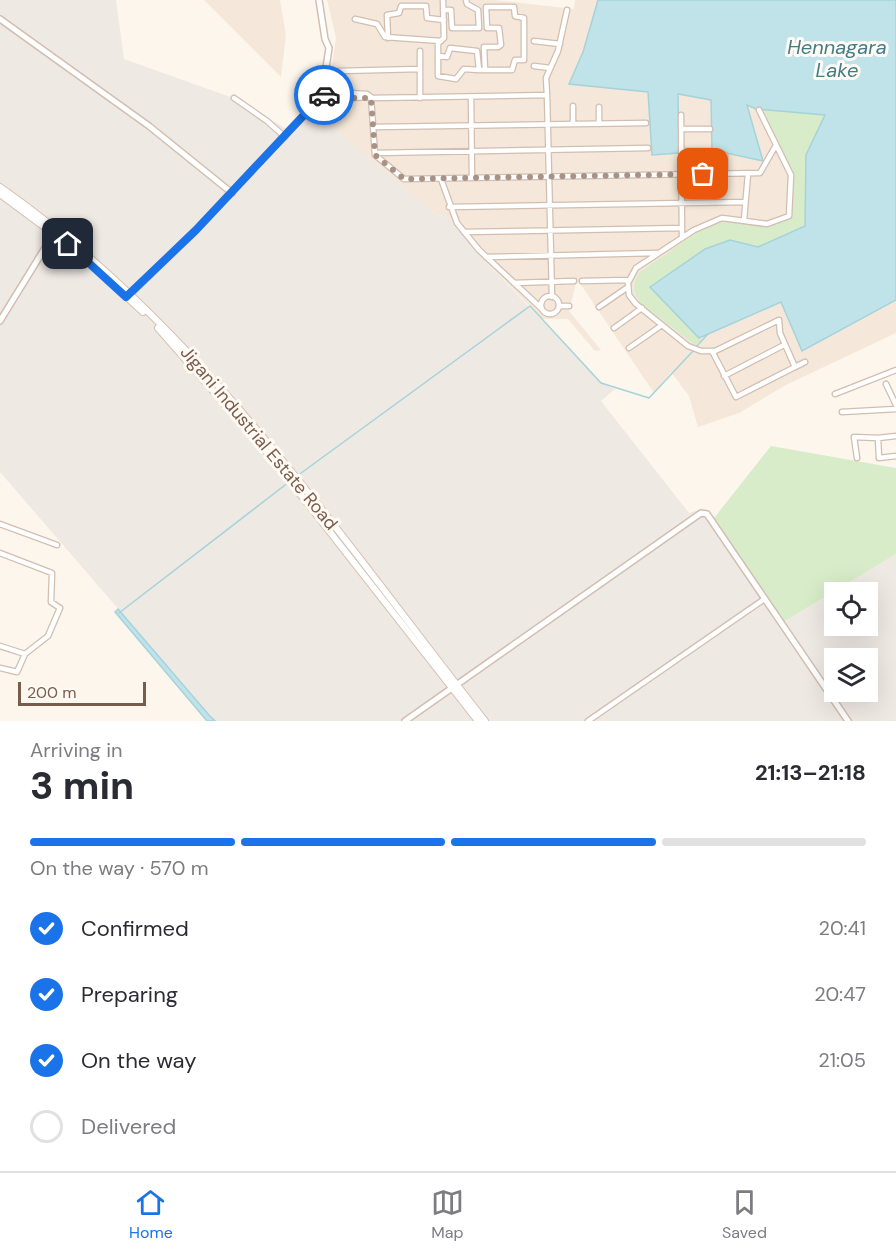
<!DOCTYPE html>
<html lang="en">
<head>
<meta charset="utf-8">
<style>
  body { margin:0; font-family:"DM Sans",sans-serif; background:#f7f7f7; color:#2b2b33; height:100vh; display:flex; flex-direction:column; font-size:22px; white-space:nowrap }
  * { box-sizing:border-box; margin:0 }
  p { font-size:20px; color:#7c7c81 }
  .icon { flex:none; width:33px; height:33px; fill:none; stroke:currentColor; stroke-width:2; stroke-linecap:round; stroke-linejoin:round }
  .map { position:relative; height:721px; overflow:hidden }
  .side { display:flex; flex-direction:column; background:#fff; flex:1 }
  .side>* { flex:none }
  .controls { position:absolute; left:824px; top:582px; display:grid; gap:12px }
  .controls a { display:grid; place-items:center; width:54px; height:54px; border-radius:0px; background:#fff; box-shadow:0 6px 24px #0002; font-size:30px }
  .scale { position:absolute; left:18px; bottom:15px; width:128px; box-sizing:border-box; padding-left:6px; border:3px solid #7a5c4d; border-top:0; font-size:16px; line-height:21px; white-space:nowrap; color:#7a5c4d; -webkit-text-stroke:4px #fffaf3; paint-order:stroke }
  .pin { position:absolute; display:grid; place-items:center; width:51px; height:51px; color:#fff; margin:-26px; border-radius:12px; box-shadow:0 3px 9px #0006 }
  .courier { position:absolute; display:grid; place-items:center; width:60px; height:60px; margin:-30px; border:4px solid #1a73e8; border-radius:50%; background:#fff; color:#222; box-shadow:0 2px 8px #0007 }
  .headline em { font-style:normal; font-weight:700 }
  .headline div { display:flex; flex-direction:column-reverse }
  .headline { display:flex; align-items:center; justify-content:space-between; height:102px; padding:0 30px }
  h1 { font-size:39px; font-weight:700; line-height:45px }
  .bar { display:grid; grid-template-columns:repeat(4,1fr); gap:9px 6px; align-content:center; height:72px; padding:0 30px }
  .bar i { height:8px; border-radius:4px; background:#e1e1e2 }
  .bar .selected { background:#1a73e8 }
  .bar p { grid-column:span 4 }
  ol { padding:0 30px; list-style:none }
  li { display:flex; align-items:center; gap:18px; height:66px }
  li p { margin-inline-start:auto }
  li .icon { padding:6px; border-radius:50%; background:#1a73e8; color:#fff; stroke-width:4 }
  li:last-child { color:#7c7c81 }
  li i { width:33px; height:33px; border:3px solid #e1e1e2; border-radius:50% }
  .menu { display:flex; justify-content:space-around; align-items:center; height:84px; border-top:2px solid #e1e1e2; background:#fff; font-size:16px; color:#7c7c81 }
  .menu a { display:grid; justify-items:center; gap:3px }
  .menu .selected { color:#1a73e8 }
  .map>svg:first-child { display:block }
  .residential { fill:#f5e8da }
  .industrial { fill:#efe9e4; fill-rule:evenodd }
  .green { fill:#d8ecc9 }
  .water { fill:#bfe3e8; stroke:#a5d3da; stroke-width:1.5 }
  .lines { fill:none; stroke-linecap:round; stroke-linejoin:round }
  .stream { stroke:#a5d3da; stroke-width:1.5 }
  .minor-casing { stroke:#d1beb0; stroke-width:7 }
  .tertiary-casing { stroke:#d1beb0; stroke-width:8 }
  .secondary-casing { stroke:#d6c0b0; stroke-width:8 }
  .minor { stroke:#fff; stroke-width:4.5 }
  .tertiary { stroke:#fff; stroke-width:5 }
  .secondary { stroke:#fff; stroke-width:6 }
  .done { stroke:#a89285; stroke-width:6; stroke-dasharray:0 10.8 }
  .route { stroke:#1a73e8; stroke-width:8 }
  .labels { text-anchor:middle; stroke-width:6; stroke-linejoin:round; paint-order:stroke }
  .street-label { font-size:18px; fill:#7a5c4d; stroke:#fffaf3 }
  .water-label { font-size:20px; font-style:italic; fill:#437c86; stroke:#fffaf3 }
</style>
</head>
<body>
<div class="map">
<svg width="896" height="721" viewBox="0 0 896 721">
  <rect width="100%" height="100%" fill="#fdf6ec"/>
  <path class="residential" d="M204 0H280L286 35 281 77Z
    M327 0H494L574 9 575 0H598L583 52 569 84 648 92 679 152 677 94 711 100 763 160 746 104 756 109 825 115 806 226 699 338 781 302 802 351 896 300V333L786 385 739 413 698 427 689 396 671 372 654 393 577 279 569 311 601 350 595 351 568 319H542L479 254 452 220 433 212 324 120 336 38Z"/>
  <path class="industrial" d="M0 0H116L124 59 236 99 285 128 309 107 433 212 452 220 479 254 602 384 615 389 601 401 689 513 702 509 714 518 783 621 896 554V721H215L0 472ZM834 592H867V626H834ZM834 658H867V692H834Z"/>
  <path class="green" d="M761 109 825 115 806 155V226L758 247 730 240 705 249 650 287 699 338 701 341 695 345 640 303 634 291 635 280 640 272 695 234 722 221 734 220 765 227 791 217 792 176Z
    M771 446 896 468V554L783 622 714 518Z"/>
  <path class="water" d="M598 0H896V300L802 351 781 302 699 338 650 287 705 249 730 240 758 247 805 226 806 155 825 115 756 109 747 105 763 161 712 150 711 100 678 94 679 153 652 155 648 92 569 84 583 52Z
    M118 609 209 715 215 721H207L115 612Z"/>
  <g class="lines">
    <path class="stream" d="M696 347 707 335
      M297 476 530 306 601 383 649 398 693 351
      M119 613 289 482"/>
    <g class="minor-casing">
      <path id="minor" d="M443 10H451L452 28H479L478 10 467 4 466 0
        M355 19 377 24 385 37 441 41
        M388 38 387 15 399 13 401 6H426L427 18 444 20
        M534 41 560 44
        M438 56 447 57 450 48 477 51 479 70 464 69 456 79 438 76V43L444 38 443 0
        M534 66 550 68
        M479 70H512L515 60H524V18L515 16 514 7H486L487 28H499L501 45 498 47H484L485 70
        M339 71 420 69
        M323 89 339 91
        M338 95a6 6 0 1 1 12 0a6 6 0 1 1-12 0Z
        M349 93 367 94 371 97
        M322 95 338 97
        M547 95 546 78 558 51 567 10
        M371 97 375 155 404 179 760 173 776 145
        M471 97 472 178
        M234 98 267 121 285 137
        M349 98 371 97
        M372 98 547 95 552 297
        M420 98V51
        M599 107V124
        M681 115 682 238
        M573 124V106
        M374 127 646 123
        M681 129H710
        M681 151H711
        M375 153 648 148
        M725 155V174
        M441 179 457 223 479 250 541 308
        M449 207 745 202
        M744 220 748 174
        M464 232 682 228
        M486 257 657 253
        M582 281 629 280
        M514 283 574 281
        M541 305a9 9 0 1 1 18 0a9 9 0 1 1-18 0Z
        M559 306H569
        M599 307 628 287
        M614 328 642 308
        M629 348 662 325
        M712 351 736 397 795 367 780 333 779 320 715 351H701L688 346 636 304 629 295 628 283 636 268 694 230 722 218 767 224 789 216 791 175 759 110
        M795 367 805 362
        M724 376 784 345
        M886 384 896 405
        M835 394 896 370
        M842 412 896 409
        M878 438 896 436
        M857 458 854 437 878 438 879 458 896 456
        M0 524 57 545
        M0 553 52 573 51 602 60 608 48 636 25 654 17 672 0 668
        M0 646 25 654
        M588 721 763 600"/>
    </g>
    <g class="tertiary-casing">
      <path id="tertiary" d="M0 19 149 126 232 193
        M128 296 196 230 305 114 320 107 329 48 325 39 319 0
        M0 321 56 230
        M405 721 701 513 707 514 848 721"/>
    </g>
    <g class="secondary-casing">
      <path id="secondary" d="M0 187C199 326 337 533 485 721
        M0 194 82 255 143 312
        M158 328 272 458 478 721"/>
    </g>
    <use href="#minor" class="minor"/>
    <use href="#tertiary" class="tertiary"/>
    <use href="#secondary" class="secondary"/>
  </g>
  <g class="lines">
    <path class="done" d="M324 95 338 97 344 101 349 98H371L375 155 404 179 703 174"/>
    <path class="route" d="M68 244 126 297 196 230 305 114 320 107 324 95"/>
  </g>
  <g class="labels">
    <g class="street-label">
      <text transform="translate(259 438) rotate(50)" y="6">Jigani Industrial Estate Road</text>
    </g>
    <g class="water-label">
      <text x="837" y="54">Hennagara<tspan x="837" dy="23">Lake</tspan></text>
    </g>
  </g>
</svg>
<div class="controls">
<a><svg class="icon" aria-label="locate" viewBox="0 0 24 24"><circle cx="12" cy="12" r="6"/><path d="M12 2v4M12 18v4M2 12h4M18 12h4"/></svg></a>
<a><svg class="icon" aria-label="layers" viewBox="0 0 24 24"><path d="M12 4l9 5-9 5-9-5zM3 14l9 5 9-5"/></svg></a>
</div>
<div class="scale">200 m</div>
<div class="pin" style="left:703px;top:174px;background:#ea580c"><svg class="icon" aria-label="bag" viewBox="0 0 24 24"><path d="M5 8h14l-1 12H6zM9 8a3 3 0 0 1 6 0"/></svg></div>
<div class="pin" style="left:68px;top:244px;background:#1f2937"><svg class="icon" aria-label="home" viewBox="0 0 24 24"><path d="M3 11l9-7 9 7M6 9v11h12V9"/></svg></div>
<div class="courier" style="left:324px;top:95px"><svg class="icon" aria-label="car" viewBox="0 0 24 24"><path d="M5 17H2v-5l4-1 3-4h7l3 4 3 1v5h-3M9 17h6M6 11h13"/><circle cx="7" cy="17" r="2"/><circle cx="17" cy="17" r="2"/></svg></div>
</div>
<section class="side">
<div class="headline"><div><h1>3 min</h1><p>Arriving in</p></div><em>21:13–21:18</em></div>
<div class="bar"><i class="selected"></i><i class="selected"></i><i class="selected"></i><i></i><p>On the way · 570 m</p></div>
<ol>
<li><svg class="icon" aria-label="check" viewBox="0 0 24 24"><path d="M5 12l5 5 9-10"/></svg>Confirmed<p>20:41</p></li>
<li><svg class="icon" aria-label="check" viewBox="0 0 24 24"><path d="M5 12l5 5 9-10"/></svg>Preparing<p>20:47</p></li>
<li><svg class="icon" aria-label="check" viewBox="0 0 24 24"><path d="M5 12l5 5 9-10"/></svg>On the way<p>21:05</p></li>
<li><i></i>Delivered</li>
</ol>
</section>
<nav class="menu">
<a class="selected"><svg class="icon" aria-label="home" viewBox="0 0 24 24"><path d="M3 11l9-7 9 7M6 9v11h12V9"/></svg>Home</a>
<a><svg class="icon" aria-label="map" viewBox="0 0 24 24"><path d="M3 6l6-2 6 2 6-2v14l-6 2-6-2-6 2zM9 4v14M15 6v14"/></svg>Map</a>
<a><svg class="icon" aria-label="saved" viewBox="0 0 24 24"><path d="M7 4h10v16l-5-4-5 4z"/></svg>Saved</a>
</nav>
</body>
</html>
